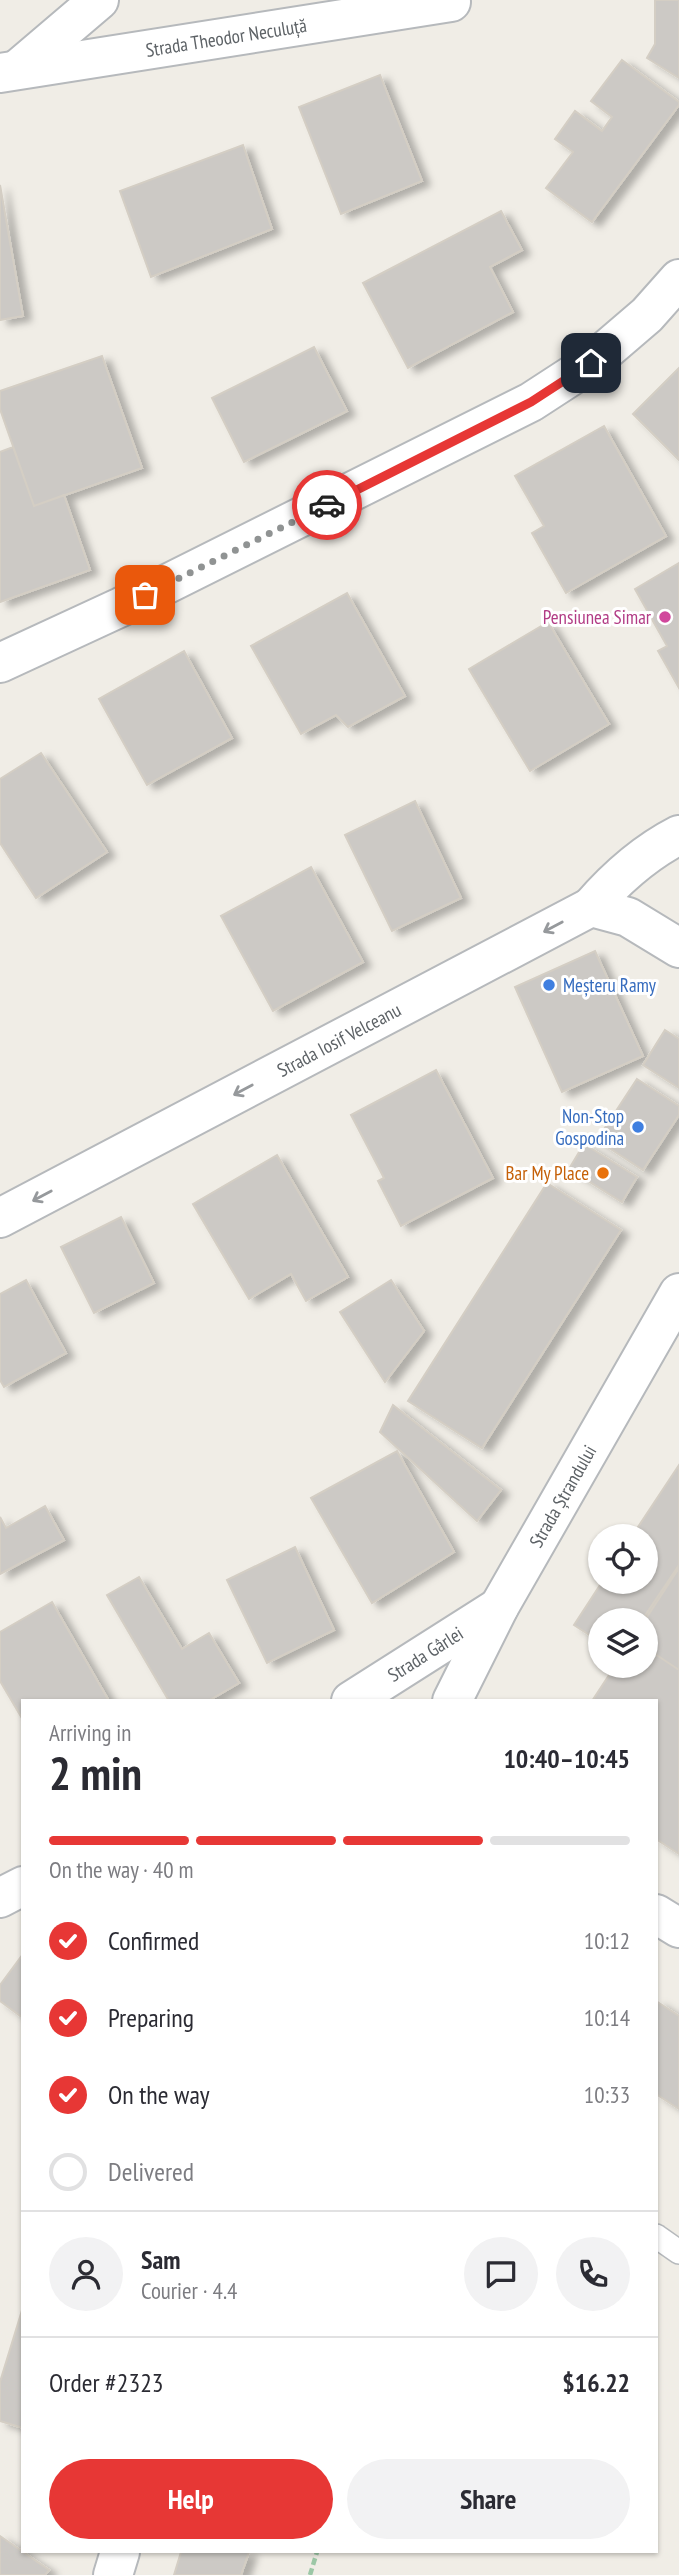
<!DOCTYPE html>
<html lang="en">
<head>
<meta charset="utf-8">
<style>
  body { margin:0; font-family:"PT Sans Narrow",sans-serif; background:#f2f2f3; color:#2b2b33; height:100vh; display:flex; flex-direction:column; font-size:26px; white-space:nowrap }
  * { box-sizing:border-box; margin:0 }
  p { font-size:23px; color:#7c7c81 }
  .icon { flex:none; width:38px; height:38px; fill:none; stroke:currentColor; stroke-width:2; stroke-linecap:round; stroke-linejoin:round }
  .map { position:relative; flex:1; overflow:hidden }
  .panel { position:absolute; left:21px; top:1699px; width:637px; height:854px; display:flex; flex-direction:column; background:#fff; border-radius:0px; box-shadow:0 2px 5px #0004 }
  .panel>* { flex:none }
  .fabs { position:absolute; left:588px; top:1524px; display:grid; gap:14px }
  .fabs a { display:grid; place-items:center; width:70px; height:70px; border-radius:50%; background:#fff; box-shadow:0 2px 5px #0004; font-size:35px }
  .pin { position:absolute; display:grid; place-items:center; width:60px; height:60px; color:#fff; margin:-30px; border-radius:14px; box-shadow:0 4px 10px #0006 }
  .courier { position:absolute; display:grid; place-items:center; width:70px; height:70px; margin:-35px; border:5px solid #e73735; border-radius:50%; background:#fff; color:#222; box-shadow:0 2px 9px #0007 }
  .headline em { font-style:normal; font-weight:600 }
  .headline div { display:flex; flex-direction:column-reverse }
  .headline { display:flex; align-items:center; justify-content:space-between; height:119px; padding:0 28px }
  h1 { font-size:46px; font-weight:600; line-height:52px }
  .bar { display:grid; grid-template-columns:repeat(4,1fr); gap:10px 7px; align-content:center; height:84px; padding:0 28px }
  .bar i { height:9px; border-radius:5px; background:#e1e1e2 }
  .bar .current { background:#e73735 }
  .bar p { grid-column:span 4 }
  .line { display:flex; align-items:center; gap:18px; padding:0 28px; border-top:2px solid #e1e1e2 }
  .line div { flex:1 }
  .round { display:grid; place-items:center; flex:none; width:74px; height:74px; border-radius:37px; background:#f2f2f3 }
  ol { padding:0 28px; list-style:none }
  li { display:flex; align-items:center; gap:21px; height:77px }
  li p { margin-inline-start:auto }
  li .icon { padding:7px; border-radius:50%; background:#e73735; color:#fff; stroke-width:4 }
  li:last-child { color:#7c7c81 }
  li i { width:38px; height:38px; border:4px solid #e1e1e2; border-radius:50% }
  .cta { display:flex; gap:14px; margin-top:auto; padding:14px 28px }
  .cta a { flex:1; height:80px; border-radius:42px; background:#e73735; color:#fff; font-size:28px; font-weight:600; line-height:80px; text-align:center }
  .cta a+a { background:#f2f2f3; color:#2b2b33 }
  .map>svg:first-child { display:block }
  .building { fill:#ccc9c5; stroke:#d4cec4; stroke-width:2; filter:url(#shadow) }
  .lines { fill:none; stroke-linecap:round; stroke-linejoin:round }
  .service-casing { stroke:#b6b9bc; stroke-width:26 }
  .minor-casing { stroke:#b6b9bc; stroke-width:42 }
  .tertiary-casing { stroke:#b6b9bc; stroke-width:42 }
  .path { stroke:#9cc7a6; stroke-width:4.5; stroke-dasharray:7 3.5; stroke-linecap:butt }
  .service { stroke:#fff; stroke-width:23 }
  .minor { stroke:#fff; stroke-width:38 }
  .tertiary { stroke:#fff; stroke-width:38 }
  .oneway { stroke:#96999c }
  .done { stroke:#909393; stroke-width:7; stroke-dasharray:0 12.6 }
  .route { stroke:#e73735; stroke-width:9 }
  .hotel-dot { fill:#d1479c; stroke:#fff; stroke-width:2.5 }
  .shop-dot { fill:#3f7fe0; stroke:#fff; stroke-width:2.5 }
  .food-dot { fill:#e8710a; stroke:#fff; stroke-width:2.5 }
  .labels { text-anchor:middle; stroke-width:6; stroke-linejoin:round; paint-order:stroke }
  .street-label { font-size:19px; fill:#5d6266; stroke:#fff }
  .hotel-label { font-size:19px; fill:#b23c85; stroke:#fff; text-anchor:end }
  .shop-label { font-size:19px; fill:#366cbe; stroke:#fff; text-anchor:start }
  .food-label { font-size:19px; fill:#c56008; stroke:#fff; text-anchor:end }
</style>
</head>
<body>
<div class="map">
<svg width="679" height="2575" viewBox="0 0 679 2575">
  <defs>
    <filter id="shadow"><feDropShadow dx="8" dy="4.5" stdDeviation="3.5" flood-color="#0004"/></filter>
  </defs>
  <rect width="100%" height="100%" fill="#f0ede6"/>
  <path class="building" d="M655 0H679V78L647 58 655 44Z
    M622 60 679 102V105L592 222 546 188 573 152 555 139 575 111 602 131 612 117 591 101Z
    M380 75 422 181 341 214 299 107Z
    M243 145 272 229 151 277 120 191Z
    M0 185 23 316 0 320Z
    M501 211 522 250 490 267 513 312 408 368 363 283Z
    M314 347 347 411 244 462 212 398Z
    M102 356 142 468 34 506 0 409V391Z
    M679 368V460L633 414Z
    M604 426 666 536 566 593 532 533 544 526 515 476Z
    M13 447 34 506 64 495 90 570 0 602V452Z
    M679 563V688L658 651 667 646 635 589Z
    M347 593 405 696 348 727 336 715 301 734 251 646Z
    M548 622 609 724 530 771 469 669Z
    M184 651 232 738 147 785 99 699Z
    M41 753 107 852 36 898 0 843V779Z
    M415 801 461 898 392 931 345 835Z
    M311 867 363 962 273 1011 221 916Z
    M595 951 643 1056 562 1092 515 987Z
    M665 1030 679 1039V1088L643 1065Z
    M436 1070 493 1178 401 1226 378 1181 384 1178 351 1115Z
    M637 1079 679 1106V1115L643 1170 597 1140Z
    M584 1144 637 1177 622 1202 569 1169Z
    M277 1155 348 1277 306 1301 291 1274 249 1299 193 1204Z
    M547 1183 621 1230 482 1448 408 1401Z
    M121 1217 154 1283 94 1313 61 1247Z
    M26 1280 66 1353 4 1387 0 1380V1294Z
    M391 1280 424 1331 385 1382 340 1312Z
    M393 1405 501 1490 477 1521 380 1432Z
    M397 1451 454 1552 372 1603 311 1498Z
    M679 1465V1565L642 1620H600V1642L574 1625 602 1582H646V1536H632Z
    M45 1506 64 1540 0 1574V1517L6 1528Z
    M295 1547 334 1630 267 1663 227 1580Z
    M679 1568V1670L646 1648 645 1620Z
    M139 1577 182 1649 209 1633 239 1683 208 1701H169L107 1595Z
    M52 1602 109 1701H23V1720L0 1681V1632Z
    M646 1648 679 1670V1854L656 1839V1701H592L615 1666H646Z
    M23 1954V2018L0 2001V1985Z
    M656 2001 679 2016V2109L656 2094Z
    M23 2307V2428L0 2421V2382Z
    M0 2536 49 2570 45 2575H0Z
    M181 2552H249L241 2575H174Z"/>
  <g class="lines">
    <g class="service-casing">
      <path id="service" d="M656 2236 679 2252"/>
    </g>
    <g class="minor-casing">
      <g id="minor">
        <path d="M18 69 99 0"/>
        <path id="s1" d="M0 73 451 2"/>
        <path d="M591 907C617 877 644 853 679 835"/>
        <path id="s2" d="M0 1218 591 907 628 917 679 948"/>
        <path id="s3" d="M351 1701 499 1607"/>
        <path d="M0 1898 23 1886"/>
        <path d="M656 1914 679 1928"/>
      </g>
    </g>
    <g class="tertiary-casing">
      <g id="tertiary">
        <path d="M0 663 121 607 531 402 591 363 647 315 679 279"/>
        <path id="s4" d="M452 1701 499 1607 679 1293"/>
        <path d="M113 2575 120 2552"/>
      </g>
    </g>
    <path class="path" d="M310 2575 317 2552"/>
    <use href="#service" class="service"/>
    <use href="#minor" class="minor"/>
    <use href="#tertiary" class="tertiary"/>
  </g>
  <defs><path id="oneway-shaft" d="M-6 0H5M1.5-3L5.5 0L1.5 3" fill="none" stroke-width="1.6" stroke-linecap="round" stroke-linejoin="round" transform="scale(1.75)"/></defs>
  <g class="oneway">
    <use href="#oneway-shaft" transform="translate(553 927) rotate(152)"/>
    <use href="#oneway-shaft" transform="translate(243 1090) rotate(152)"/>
    <use href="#oneway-shaft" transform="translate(42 1196) rotate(152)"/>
  </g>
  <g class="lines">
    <path class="done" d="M145 595 327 505"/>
    <path class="route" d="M327 505 531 402 591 363"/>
  </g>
  <circle class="hotel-dot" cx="665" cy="617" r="7"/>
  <g class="shop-dot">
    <circle cx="549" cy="985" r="7"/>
    <circle cx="638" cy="1127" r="7"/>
  </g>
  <circle class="food-dot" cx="603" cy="1173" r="7"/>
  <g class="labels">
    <g class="street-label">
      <text dy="7" stroke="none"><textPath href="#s1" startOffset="229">Strada Theodor Neculuță</textPath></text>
      <text dy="7" stroke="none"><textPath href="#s2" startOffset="383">Strada Iosif Velceanu</textPath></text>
      <text dy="7" stroke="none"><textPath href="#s4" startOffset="233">Strada Ștrandului</textPath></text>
      <text dy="7" stroke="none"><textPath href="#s3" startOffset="88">Strada Gârlei</textPath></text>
    </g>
    <g class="hotel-label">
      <text x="651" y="624">Pensiunea Simar</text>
    </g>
    <g class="shop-label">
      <text x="563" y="992">Meșteru Ramy</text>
      <text x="624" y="1123" text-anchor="end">Non-Stop<tspan x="624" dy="22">Gospodina</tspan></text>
    </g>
    <g class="food-label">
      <text x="589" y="1180">Bar My Place</text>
    </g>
  </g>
</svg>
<div class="fabs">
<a><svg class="icon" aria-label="locate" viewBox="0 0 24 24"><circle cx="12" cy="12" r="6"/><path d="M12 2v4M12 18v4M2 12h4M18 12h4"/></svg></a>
<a><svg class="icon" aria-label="layers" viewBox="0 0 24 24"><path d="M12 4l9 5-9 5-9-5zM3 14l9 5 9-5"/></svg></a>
</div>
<div class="pin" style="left:145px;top:595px;background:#ea580c"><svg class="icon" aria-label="bag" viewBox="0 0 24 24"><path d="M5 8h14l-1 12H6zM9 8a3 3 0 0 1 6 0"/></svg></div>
<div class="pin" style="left:591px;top:363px;background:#1f2937"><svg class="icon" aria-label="home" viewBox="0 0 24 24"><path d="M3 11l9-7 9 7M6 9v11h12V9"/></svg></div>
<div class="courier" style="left:327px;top:505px"><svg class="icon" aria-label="car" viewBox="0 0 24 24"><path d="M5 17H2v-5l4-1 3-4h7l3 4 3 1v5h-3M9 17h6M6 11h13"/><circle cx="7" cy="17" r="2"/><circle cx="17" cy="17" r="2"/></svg></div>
<section class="panel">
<div class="headline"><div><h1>2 min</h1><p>Arriving in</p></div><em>10:40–10:45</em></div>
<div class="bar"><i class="current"></i><i class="current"></i><i class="current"></i><i></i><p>On the way · 40 m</p></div>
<ol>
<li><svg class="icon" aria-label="check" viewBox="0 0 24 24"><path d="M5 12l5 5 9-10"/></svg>Confirmed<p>10:12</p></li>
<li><svg class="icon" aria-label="check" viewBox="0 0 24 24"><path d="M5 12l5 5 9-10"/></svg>Preparing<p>10:14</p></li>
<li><svg class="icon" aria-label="check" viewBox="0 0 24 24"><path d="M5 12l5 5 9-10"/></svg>On the way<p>10:33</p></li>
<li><i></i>Delivered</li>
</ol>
<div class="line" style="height:126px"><a class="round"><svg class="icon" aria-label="person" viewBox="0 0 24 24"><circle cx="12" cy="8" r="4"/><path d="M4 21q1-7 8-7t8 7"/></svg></a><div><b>Sam</b><p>Courier · 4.4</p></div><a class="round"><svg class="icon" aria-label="chat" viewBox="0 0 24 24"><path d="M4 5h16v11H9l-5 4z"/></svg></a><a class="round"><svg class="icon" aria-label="phone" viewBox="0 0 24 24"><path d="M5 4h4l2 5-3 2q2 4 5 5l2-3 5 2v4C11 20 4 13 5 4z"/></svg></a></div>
<div class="line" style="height:91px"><div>Order #2323</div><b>$16.22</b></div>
<div class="cta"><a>Help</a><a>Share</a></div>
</section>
</div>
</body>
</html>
